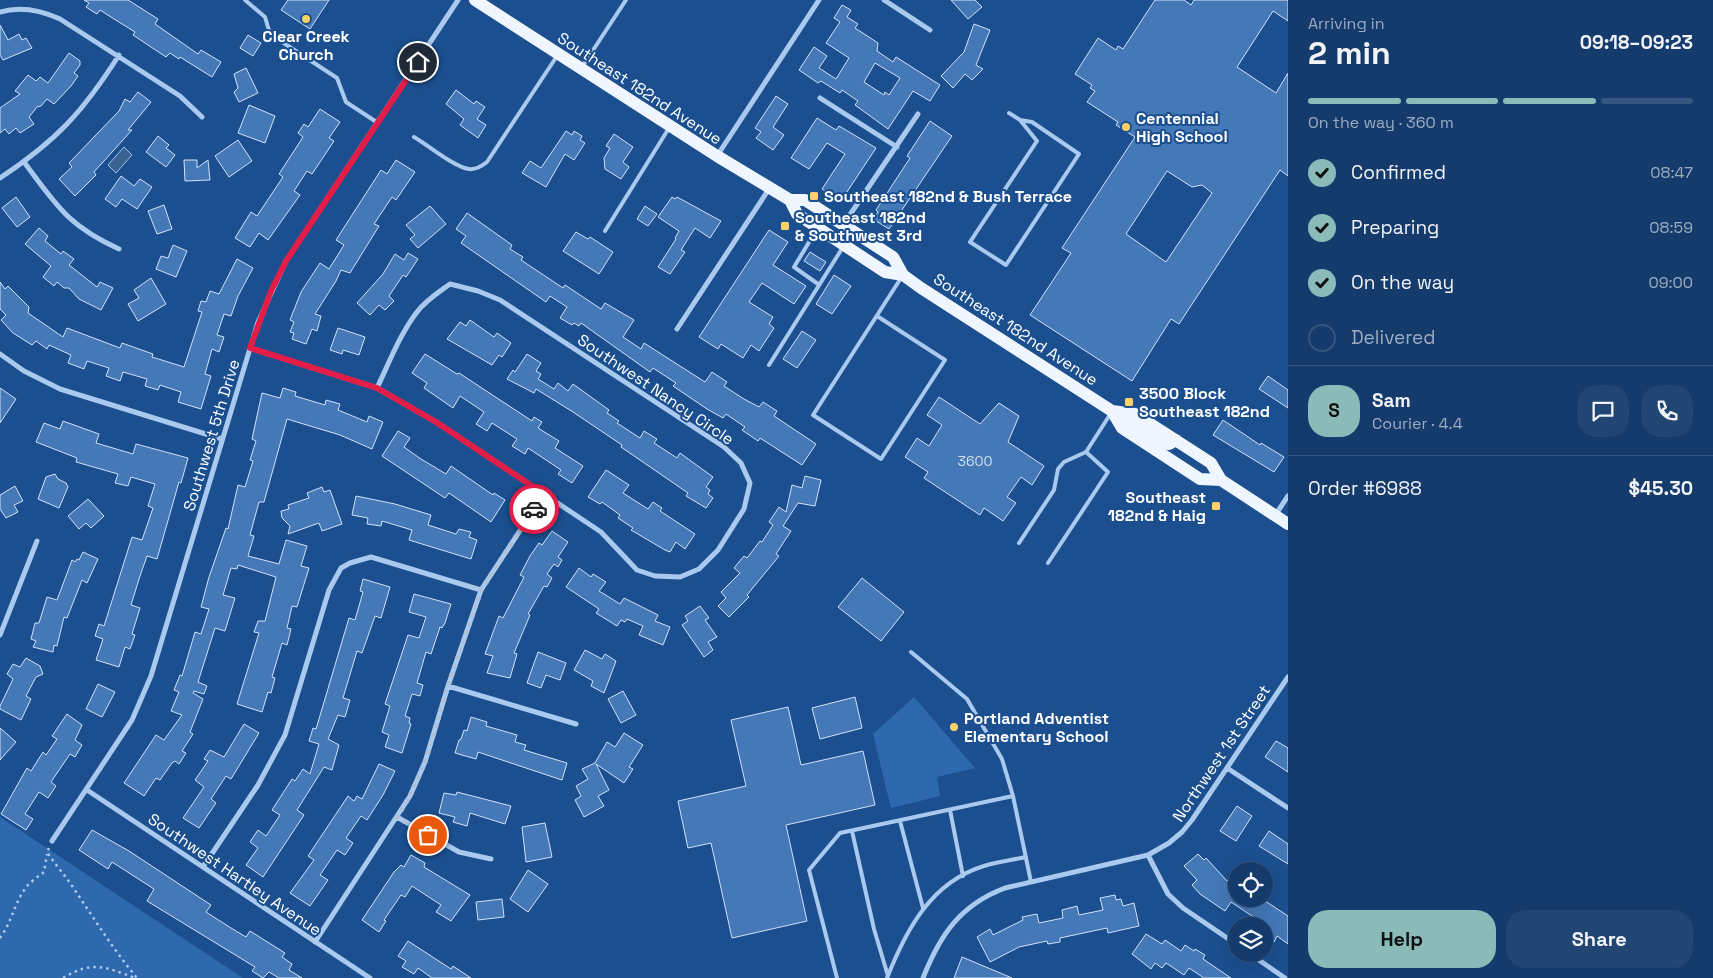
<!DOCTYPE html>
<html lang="en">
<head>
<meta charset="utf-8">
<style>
  body { margin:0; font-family:"Space Grotesk",sans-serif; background:#214673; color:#f1f3f6; height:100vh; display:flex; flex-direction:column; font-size:19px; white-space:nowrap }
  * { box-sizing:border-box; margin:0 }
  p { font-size:16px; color:#9dadc1 }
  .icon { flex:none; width:28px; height:28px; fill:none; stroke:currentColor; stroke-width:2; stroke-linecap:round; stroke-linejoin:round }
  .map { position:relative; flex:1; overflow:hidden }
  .sheet { display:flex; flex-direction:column; background:#143b6b; width:425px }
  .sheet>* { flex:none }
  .fabs { position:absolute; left:1228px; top:862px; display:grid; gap:10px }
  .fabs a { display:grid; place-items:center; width:45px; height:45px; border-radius:50%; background:#143b6b; box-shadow:0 5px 20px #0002,0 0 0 1px #33557e; font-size:25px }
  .pin { position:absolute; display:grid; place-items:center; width:42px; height:42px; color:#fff; margin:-21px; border:2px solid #fff; border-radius:50%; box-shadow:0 1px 5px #0007 }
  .courier { position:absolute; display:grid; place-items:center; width:50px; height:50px; margin:-25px; border:4px solid #e11d48; border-radius:50%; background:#fff; color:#222; box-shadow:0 1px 6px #0007 }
  .head em { font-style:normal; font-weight:700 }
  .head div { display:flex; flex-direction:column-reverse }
  .head { display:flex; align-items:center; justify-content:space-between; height:85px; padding:0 20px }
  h1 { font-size:32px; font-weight:700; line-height:38px }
  .bar { display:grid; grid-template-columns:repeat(4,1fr); gap:8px 5px; align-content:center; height:60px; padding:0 20px }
  .bar i { height:6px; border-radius:4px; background:#33557e }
  .bar .on { background:#8bbbb9 }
  .bar p { grid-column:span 4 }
  .line { display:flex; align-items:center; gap:12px; padding:0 20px; border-top:1px solid #33557e }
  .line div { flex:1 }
  .round { display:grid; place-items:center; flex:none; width:52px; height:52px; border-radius:20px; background:#214673 }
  ol { padding:0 20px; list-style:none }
  li { display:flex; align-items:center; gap:15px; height:55px }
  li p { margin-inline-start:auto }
  li .icon { padding:5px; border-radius:50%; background:#8bbbb9; color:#111; stroke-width:4 }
  li:last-child { color:#9dadc1 }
  li i { width:28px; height:28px; border:2px solid #33557e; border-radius:50% }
  .cta { display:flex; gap:10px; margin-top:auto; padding:10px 20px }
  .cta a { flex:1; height:58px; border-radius:20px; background:#8bbbb9; color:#111; font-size:20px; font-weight:700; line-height:58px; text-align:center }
  .cta a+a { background:#214673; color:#f1f3f6 }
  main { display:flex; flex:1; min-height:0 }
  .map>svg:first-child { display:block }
  .green { fill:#2e69ad }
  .water { fill:#3c6290; stroke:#9cc4f0 }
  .building { fill:#4478b7; stroke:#cfe3fa; fill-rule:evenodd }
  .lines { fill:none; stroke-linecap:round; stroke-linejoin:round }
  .path { stroke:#a9c9ee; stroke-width:2.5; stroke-dasharray:2.5 4; stroke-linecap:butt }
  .lane { stroke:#a9c9ee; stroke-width:4 }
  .street { stroke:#a9c9ee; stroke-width:5 }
  .primary { stroke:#f0f6ff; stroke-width:12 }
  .done { stroke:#afc1d8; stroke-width:5; stroke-dasharray:0 9 }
  .route { stroke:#e11d48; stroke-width:6 }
  .poi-dot { fill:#ffd166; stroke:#1b4f8f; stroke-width:2 }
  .labels { text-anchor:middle; stroke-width:4; stroke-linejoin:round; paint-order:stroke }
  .number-label { font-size:14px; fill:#d0dded }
  .poi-label { font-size:16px; font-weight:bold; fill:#fff; stroke:#1b4f8f; text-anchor:start }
  .street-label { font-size:16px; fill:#fff; stroke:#1b4f8f }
</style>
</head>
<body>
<main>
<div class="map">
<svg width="1288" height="978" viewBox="0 0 1288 978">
  <rect width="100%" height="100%" fill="#1b4f8f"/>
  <path class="green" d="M914 697 975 768 937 777 940 796 891 808 873 734Z
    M0 817 243 978H0Z"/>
  <path class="water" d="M124 147 132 155 116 173 108 165Z"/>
  <path class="building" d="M84 0H128L158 19 155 24 198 54 201 50 221 62 212 77 180 57 179 59 170 53 166 57 133 35 135 32 114 19 100 10 97 14 86 7 89 3Z
    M288 0H329L310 29 281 10Z
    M951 0H975L982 7 968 19Z
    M1155 0H1184L1191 5 1194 0H1288V21L1273 11 1237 67 1276 93 1288 73V176L1280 170 1179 324 1171 319 1132 381 1030 315 1071 253 1062 248 1135 137 1116 125 1118 122 1087 102 1095 91 1090 88 1092 85 1075 74 1098 38 1116 50 1118 46 1123 49ZM1167 171 1192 187 1202 185 1212 193 1166 262 1126 234Z
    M842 5 851 10 847 17 858 24 855 28 878 43 877 51 893 62 896 57 940 85 930 101 913 91 888 129 855 105 858 101 842 90 840 93 821 81 818 83 799 70 814 47 827 56 819 68 836 79 849 58 826 43 840 22 834 18ZM875 63 900 78 889 95 885 92 884 95 864 82Z
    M974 24 990 30 976 65 983 69 972 80 965 74 953 88 941 76 964 52Z
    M0 25 8 40 19 34 22 40 26 38 32 48 3 60 0 55Z
    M248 35 261 43 253 56 240 48Z
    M69 53 80 61V65L74 73 78 76 71 86 54 104 47 99 41 106 37 107 29 117 34 124 20 133 16 128 9 134 5 129 0 133V108L20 94 15 91 28 75 36 81 40 77 48 83Z
    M246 68 258 93 239 102 234 92 238 88 234 74Z
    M456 90 474 104 476 101 485 107 477 119 486 125 478 138 460 125 464 119 446 104Z
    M138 92 151 102 128 130H132L94 172 96 175 75 196 59 179 72 167 69 163 119 111 125 99 130 102Z
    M776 96 788 104 773 127 784 135 773 150 756 138 761 132 755 128Z
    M249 105 275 116 265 143 238 133Z
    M320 109 340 122 329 138 334 141 312 174 307 171 294 191 300 195 268 240 259 233 250 247 235 238 251 212 257 216 283 177 279 174 303 137 298 133 304 124 308 127Z
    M817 118 836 130 839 126 876 148 841 201 822 189 845 154 827 143 809 169 791 158Z
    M930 121 952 136 889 229 873 219 878 212 876 210 910 158 907 156Z
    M566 131 572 135 574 131 582 136 580 140 585 143 574 160 565 154 546 187 522 173 530 161 541 168Z
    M614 134 633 147 623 162 629 167 621 179 605 169 604 158 610 148 606 146Z
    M158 136 169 145 166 148 175 155 166 167 146 152Z
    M238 140 252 161 229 177 215 156Z
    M184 160H197V168L208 160 210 180 185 181Z
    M396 160 415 172 396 200 392 197 374 224 379 226 350 273 341 270 336 281 315 314 321 316 317 331 312 329 306 344 292 339 294 333 290 332 294 322 290 320 301 292 320 263 329 269 344 245 336 240 381 170 387 174Z
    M121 176 134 186 140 179 152 187 137 209 122 199 116 207 105 199Z
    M16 197 30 217 17 227 2 208Z
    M672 197 675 199 677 197 721 221 710 238 695 228 681 250 685 252 670 274 658 267 676 239 675 238 679 231 658 217Z
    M164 205 172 229 157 234 148 211Z
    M430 206 446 224 418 248 410 239 415 235 406 225Z
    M645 206 657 214 648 226 637 219Z
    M467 213 512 245 510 249 523 257 521 260 563 288 565 285 601 309 605 303 634 320 623 337 641 349 644 343 705 382 712 372 727 382 724 386 744 399 759 407 763 402 777 411 774 416 816 444 802 465 760 438 758 441 742 430 745 427 726 414 723 418 707 409 673 386 676 383 653 368 650 372 581 323 579 326 574 323 572 325 560 318 567 307 550 296 546 302 461 243 466 236 456 229Z
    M39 228 48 236 45 241 61 254 63 251 74 259 69 265 97 287 100 282 113 288 101 310 79 299 69 288H64L57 282 54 286 43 277 51 266 25 244Z
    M769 230 788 242 773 265 806 286 794 304 762 283 749 302 773 317 769 324 774 328 759 351 751 345 743 358 721 344 718 349 699 337Z
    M576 232 588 239 590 237 613 252 599 274 563 251Z
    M173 245 187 251 176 277 156 269 161 256 168 258Z
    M810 252 826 262 820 271 804 261Z
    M408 253 418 259 406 277 403 275 389 296 394 301 385 310 379 305 370 315 357 303 383 274 395 254 404 260Z
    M237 259 253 268 238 296 231 316 224 314 217 335 224 337 219 352 212 349 205 374 211 376 201 409 178 402 181 392 160 385 158 390 145 386 147 379 123 372 120 381 106 376 109 368 87 361 84 369 68 363 71 355 49 345 47 349 36 341 32 345 13 333 1 320 6 315 0 309V282L5 289 8 286 29 307 28 313 63 337 67 328 120 348 122 343 153 354 152 357 184 367 202 312 198 311 201 301 206 302 210 291 219 294Z
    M834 275 851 286 832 314 816 304Z
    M151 278 166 304 138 321 128 304 139 298 134 290Z
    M470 320 494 337 497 333 511 343 502 357 499 355 492 365 447 339 460 322 466 326Z
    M338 328 365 337 359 355 343 350 342 354 330 350Z
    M802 331 816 340 797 368 783 359Z
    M425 354 457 374 459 373 532 421 534 417 542 422 538 428 559 441 555 448 583 466 572 483 558 474 561 470 528 448 525 454 512 446 517 439 492 423 487 431 476 424 484 412 460 396 453 408 424 388 427 383 412 373Z
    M527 354 541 363 536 371 541 374 538 379 554 389 558 383 568 391 573 384 609 410 607 413 619 421 617 423 640 438 644 431 657 439 654 443 677 458 680 453 713 477 706 487 710 490 708 494 713 498 706 508 686 496 688 493 621 447 622 445 573 412 536 389 534 393 507 379 513 370 515 372Z
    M1268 376 1288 390V408L1259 389Z
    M0 388 16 399 0 423Z
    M283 388 296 392 295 396 325 405 326 400 340 404 338 410 367 422 369 416 383 422 372 449 340 435 287 419 264 502H259L250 535 254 536 248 556 279 564 286 540 307 546 301 566 309 568 297 607 292 606 287 628 291 629 287 645 282 643 272 677 275 678 271 693 268 692 262 712 237 704 259 633 254 632 258 621H265L276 577 238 565 237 569 231 568 223 595 235 598 225 631 215 628 198 682 207 686 204 694 194 691 193 693 203 699 190 732 193 734 182 751 186 753 179 764 175 761 172 763 160 780 156 778 144 796 124 783 156 735 164 740 182 715 171 711 179 692 174 690 180 675 182 676 195 632 201 634 209 609 201 607 209 577 226 528 228 529 238 485 245 487 253 461 250 460 256 441 252 439 262 393 280 398Z
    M939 397 980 424 999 403 1019 416 1008 442 1044 466 1032 485 1021 477 1007 497 1016 503 1003 521 984 508 980 515 924 478 928 472 905 457 917 438 929 446 942 425 927 415Z
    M1223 420 1260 445 1261 443 1284 457 1274 472 1213 435Z
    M63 421 99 434 96 443 133 454 136 444 188 458 181 483 179 482 157 559 147 556 140 576 131 605 140 608 132 634 135 635 130 649 125 647 119 667 96 660 103 639 95 636 99 624 104 626 132 537 142 540 153 508 148 506 155 484 131 477 128 486 115 483 118 474 76 462 77 458 36 442 44 423 60 429Z
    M398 431 410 438 404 447 421 459 446 474 451 466 493 495 494 493 505 500 491 522 449 493 445 498 382 456Z
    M606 470 629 485 623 493 648 509 653 502 662 508 660 511 695 534 685 549 676 542 670 552 665 550 631 530 633 528 618 518 620 515 602 502 600 504 588 497Z
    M55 474 58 479 66 483 68 487 59 508 38 499 46 477Z
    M805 476 821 480 815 506 798 503 783 526 791 531 776 554 779 556 747 595 749 597 729 617 718 606 726 598 721 592 740 573 734 568 744 556 747 558 760 541 762 542 773 525 769 522 779 507 786 512 792 485 802 488Z
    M15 486 23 501 14 505 18 512 6 518 0 509V495Z
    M322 487 324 492 330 490 342 524 322 531 319 523 288 534 290 526 282 518 281 511 289 509 288 505 309 498 307 493Z
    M356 496 395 504 431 515 428 525 456 534 459 529 471 532 469 537 477 540 471 559 409 540 412 530 382 521 381 526 367 524 368 518 352 515Z
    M88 499 104 516 91 528 86 523 79 529 68 516Z
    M552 531 568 542 558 557 562 560 558 567 554 564 547 574 552 578 547 587 544 586 528 614 530 615 514 653 517 654 510 678 487 673 493 656 485 654 499 616 503 618 524 577 520 575 530 556 539 543 542 545Z
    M83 552 98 559 87 583 82 580 67 618 64 617 57 646 54 645 53 652 33 647 36 641 31 639 35 623H39L47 597 57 600 72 560 75 562 77 559 79 560Z
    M579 568 591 577 593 574 606 582 599 591 620 604 624 598 658 615 655 621 670 627 663 645 639 635 643 626 627 619 625 622 621 620 617 626 596 613 599 609 566 587Z
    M862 578 904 612 881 641 838 607Z
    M363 579 390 587 381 618 375 616 362 653 357 651 343 698 350 700 345 717 338 715 328 739 339 745 332 770 324 767 297 810 304 815 263 877 246 865 258 848 250 842 258 830 266 836 280 815 272 810 292 779 295 781 303 769 310 774 319 744 309 741 313 728 316 729 349 618 355 620 363 592 360 591Z
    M414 594 451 604 445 623 442 628 440 627 431 654 426 652 417 683 423 685 420 696 412 694 405 716 410 718 409 723 411 724 402 753 385 747 389 735 382 732 390 706 385 704 408 635 419 638 426 617 409 612Z
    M700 606 709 618 705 620 717 637 708 642 713 650 704 657 682 625 688 621 685 616Z
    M585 650 602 659 605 654 616 661 604 693 591 686 593 681 574 670Z
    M538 652 566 663 560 680 546 675 541 688 527 683Z
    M26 658 40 666 43 674 36 677 26 696 31 699 21 720 0 709V706L13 679 7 674 13 664 20 667Z
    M98 684 115 692 102 717 86 709Z
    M623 691 636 715 621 723 608 699Z
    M855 697 862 728 820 739 812 708Z
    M788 707 801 765 863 751 875 805 786 825 807 921 732 938 711 843 688 848 678 801 746 786 731 720Z
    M67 714 82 725 75 740 82 745 75 757 70 754 51 782 56 786 48 798 39 792 25 814 33 819 26 830 1 814 27 768 31 771 43 752 46 755 57 739 52 736Z
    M471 717 487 722 486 726 517 735 515 742 526 745 524 750 567 763 562 780 478 752 476 759 455 753 459 740 461 739 464 730 467 731Z
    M244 724 259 733 231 779 226 776 211 799 216 803 199 828 183 818 204 787 195 780 208 761 204 759 210 750 224 757Z
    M0 728 16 742 0 760Z
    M624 733 643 745 629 767 633 769 624 783 596 764 609 790 598 796 604 806 584 817 575 800 581 796 576 786 588 779 582 769 595 763 607 742 615 747Z
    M1276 741 1288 748V772L1265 757Z
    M379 764 395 771 383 795 367 820 361 816 346 838 353 843 345 855 337 850 320 875 328 880 310 906 290 893 314 860 308 856 348 796 354 801 357 796 362 799Z
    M457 792 511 806 505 824 470 813 467 826 453 822 455 817 439 813 444 793 456 795Z
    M1237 806 1252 816 1236 841 1220 831Z
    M545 823 552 857 526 862 522 827Z
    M92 830 129 851 211 905 206 912 231 928 246 937 250 931 285 953 282 957 292 964 289 970 302 978H279L269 972 263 978 252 971 255 967 147 901 154 889 112 862 108 869 79 850Z
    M1269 831 1288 844V864L1259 846Z
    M1198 854 1204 860 1206 858 1227 881 1236 868V899H1262L1288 916V944L1277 936 1274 942 1264 935V926L1253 920 1255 918 1231 902 1225 911 1200 894 1192 885 1197 880 1184 866Z
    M411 855 425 863 424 867 470 895 451 921 436 912 441 905 412 886 405 897 401 895 384 920 386 921 379 932 362 920 394 872 401 865 404 867Z
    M528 870 548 884 528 912 510 899Z
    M1115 895 1116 900 1121 899 1123 906 1134 903 1139 926 1108 933 1107 928 1060 938V942L1048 944 1047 941 1019 947 990 962 977 937 990 929 993 935 1023 920 1022 917 1037 914 1039 923 1063 918 1062 910 1077 906 1079 915 1103 910 1100 898Z
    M502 899 504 917 478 920 476 902Z
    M1146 934 1162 944 1165 940 1181 951 1185 945 1194 951 1195 949 1205 955 1203 959 1231 978H1204L1189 968 1184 975 1166 963 1162 968 1155 963 1151 969 1132 954Z
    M408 941 451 969 453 966 471 978H432L418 968 414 974 402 967 406 961 398 956Z
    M962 957 1012 978H954Z"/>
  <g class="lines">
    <path class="path" d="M49 848 47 852C54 863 63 873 70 883 92 915 112 948 137 978
      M0 938C12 922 15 900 28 885 33 880 39 876 44 872L47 854
      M63 978C93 960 105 967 135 978"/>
    <path class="lane" d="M245 0 265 17 270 34 337 78 346 102 378 123
      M582 67 626 0
      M1009 113 1020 120 1037 141 970 242 1006 265 1079 154 1032 122 1020 120
      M414 137C428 145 454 167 469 169 476 170 482 166 487 162L557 56
      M817 229 794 267 818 284
      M605 231 669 128
      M877 316 945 360 881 459 813 415 901 278
      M769 365 843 247
      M1019 543 1054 490 1058 469 1064 462 1086 452 1111 413
      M1048 563 1108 472 1086 452
      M911 652 967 699 1002 759 1013 796
      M950 810 963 876
      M900 821 923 908
      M852 831 874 929 888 976
      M837 978 809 870 840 833 1013 796 1031 882
      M887 978C906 930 931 882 984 866 997 862 1012 860 1026 857"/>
    <path class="street" d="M884 0 930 30
      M0 12C21 6 40 10 60 19L180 96 202 117
      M820 98 897 147
      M717 156 819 0
      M24 162C56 205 68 226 119 249
      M0 178C56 141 83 112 119 55
      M843 225 918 114
      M677 329 769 189
      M250 348 377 388 436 422 601 532 637 570 655 576 680 577 699 569 718 550 744 509 750 483 741 463 724 447 500 300 478 291 450 284C439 292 426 300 417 312 400 334 389 363 377 388
      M0 354 24 371 60 389 222 439
      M1276 514 1288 496
      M0 635 37 541
      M448 686 576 724
      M1227 768 1288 808
      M87 790 370 978
      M397 817 459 852 491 859
      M52 841 132 720 151 676 258 322 286 261 458 0
      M1148 855 1168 894 1183 908 1236 944
      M203 867 258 785 285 735 329 590 341 568 350 563 371 557 481 590
      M315 942 410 796 425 762 448 686 481 590 544 494
      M1250 954 1285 978
      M923 978C940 935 960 905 1005 888L1148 855 1169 843 1182 832 1192 820 1288 677"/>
    <path class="primary" d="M475 0 717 156 790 200 797 214 885 272 903 275
      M790 200H805L893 257 903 275 921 288 1112 411 1135 414 1211 463 1221 480 1288 524
      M1112 411 1122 428 1200 479 1221 480
      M1117 419H1125L1162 443 1169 444 1176 440"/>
  </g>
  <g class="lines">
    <path class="done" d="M428 835 397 817 410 796 425 762 448 686 481 590 534 509"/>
    <path class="route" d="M418 62 286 261 271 291 250 348 377 388 436 422 544 494 534 509"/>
  </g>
  <g class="poi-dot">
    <circle cx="306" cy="19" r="5"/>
    <circle cx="1126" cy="127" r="5"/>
    <rect x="809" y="191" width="10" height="10" rx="2.5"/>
    <rect x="780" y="221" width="10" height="10" rx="2.5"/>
    <rect x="1124" y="397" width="10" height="10" rx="2.5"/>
    <rect x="1211" y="501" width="10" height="10" rx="2.5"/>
    <circle cx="954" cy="727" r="5"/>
  </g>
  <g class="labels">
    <g class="number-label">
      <text x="975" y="466">3600</text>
    </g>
    <g class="poi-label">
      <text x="306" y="42" text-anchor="middle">Clear Creek<tspan x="306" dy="18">Church</tspan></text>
      <text x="1136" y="124">Centennial<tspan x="1136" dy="18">High School</tspan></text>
      <text x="824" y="202">Southeast 182nd &amp; Bush Terrace</text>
      <text x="795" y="223">Southeast 182nd<tspan x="795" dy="18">&amp; Southwest 3rd</tspan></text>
      <text x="1139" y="399">3500 Block<tspan x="1139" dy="18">Southeast 182nd</tspan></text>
      <text x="1206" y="503" text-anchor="end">Southeast<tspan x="1206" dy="18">182nd &amp; Haig</tspan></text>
      <text x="964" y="724">Portland Adventist<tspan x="964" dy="18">Elementary School</tspan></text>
    </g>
    <g class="street-label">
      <text transform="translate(640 88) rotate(33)" y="6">Southeast 182nd Avenue</text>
      <text transform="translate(1016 329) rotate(33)" y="6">Southeast 182nd Avenue</text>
      <text transform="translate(656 389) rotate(34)" y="6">Southwest Nancy Circle</text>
      <text transform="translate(211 435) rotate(-73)" y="6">Southwest 5th Drive</text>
      <text transform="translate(1221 753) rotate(-56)" y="6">Northwest 1st Street</text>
      <text transform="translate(235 874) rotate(34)" y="6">Southwest Hartley Avenue</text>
    </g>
  </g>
</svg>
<div class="fabs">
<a><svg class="icon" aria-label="locate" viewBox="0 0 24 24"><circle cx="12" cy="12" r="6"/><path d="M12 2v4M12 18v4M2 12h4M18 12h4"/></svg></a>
<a><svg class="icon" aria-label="layers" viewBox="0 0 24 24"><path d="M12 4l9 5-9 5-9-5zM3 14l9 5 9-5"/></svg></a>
</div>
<div class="pin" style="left:428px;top:835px;background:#ea580c"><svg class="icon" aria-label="bag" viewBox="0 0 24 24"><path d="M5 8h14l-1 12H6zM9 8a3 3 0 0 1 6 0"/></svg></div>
<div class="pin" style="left:418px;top:62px;background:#1f2937"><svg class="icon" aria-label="home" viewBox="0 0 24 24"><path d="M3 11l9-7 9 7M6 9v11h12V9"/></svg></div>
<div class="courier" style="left:534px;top:509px"><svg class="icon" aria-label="car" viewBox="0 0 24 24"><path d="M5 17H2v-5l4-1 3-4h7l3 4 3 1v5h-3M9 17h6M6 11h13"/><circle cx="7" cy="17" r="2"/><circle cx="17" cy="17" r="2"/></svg></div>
</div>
<section class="sheet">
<div class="head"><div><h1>2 min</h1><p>Arriving in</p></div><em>09:18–09:23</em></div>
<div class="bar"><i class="on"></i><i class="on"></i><i class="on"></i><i></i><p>On the way · 360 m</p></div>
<ol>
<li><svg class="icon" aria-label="check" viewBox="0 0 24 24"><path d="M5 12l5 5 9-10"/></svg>Confirmed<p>08:47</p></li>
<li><svg class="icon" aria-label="check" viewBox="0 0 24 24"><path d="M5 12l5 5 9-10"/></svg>Preparing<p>08:59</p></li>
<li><svg class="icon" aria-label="check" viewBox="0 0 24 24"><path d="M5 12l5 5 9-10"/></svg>On the way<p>09:00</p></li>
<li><i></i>Delivered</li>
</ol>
<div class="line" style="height:90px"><b class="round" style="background:#8bbbb9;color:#111">S</b><div><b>Sam</b><p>Courier · 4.4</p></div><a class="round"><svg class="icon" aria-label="chat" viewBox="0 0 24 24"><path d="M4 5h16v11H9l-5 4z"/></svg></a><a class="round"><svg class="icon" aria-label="phone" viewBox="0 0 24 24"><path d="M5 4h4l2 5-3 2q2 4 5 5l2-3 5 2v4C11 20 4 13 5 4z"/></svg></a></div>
<div class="line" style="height:65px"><div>Order #6988</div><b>$45.30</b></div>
<div class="cta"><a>Help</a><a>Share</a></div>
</section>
</main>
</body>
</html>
